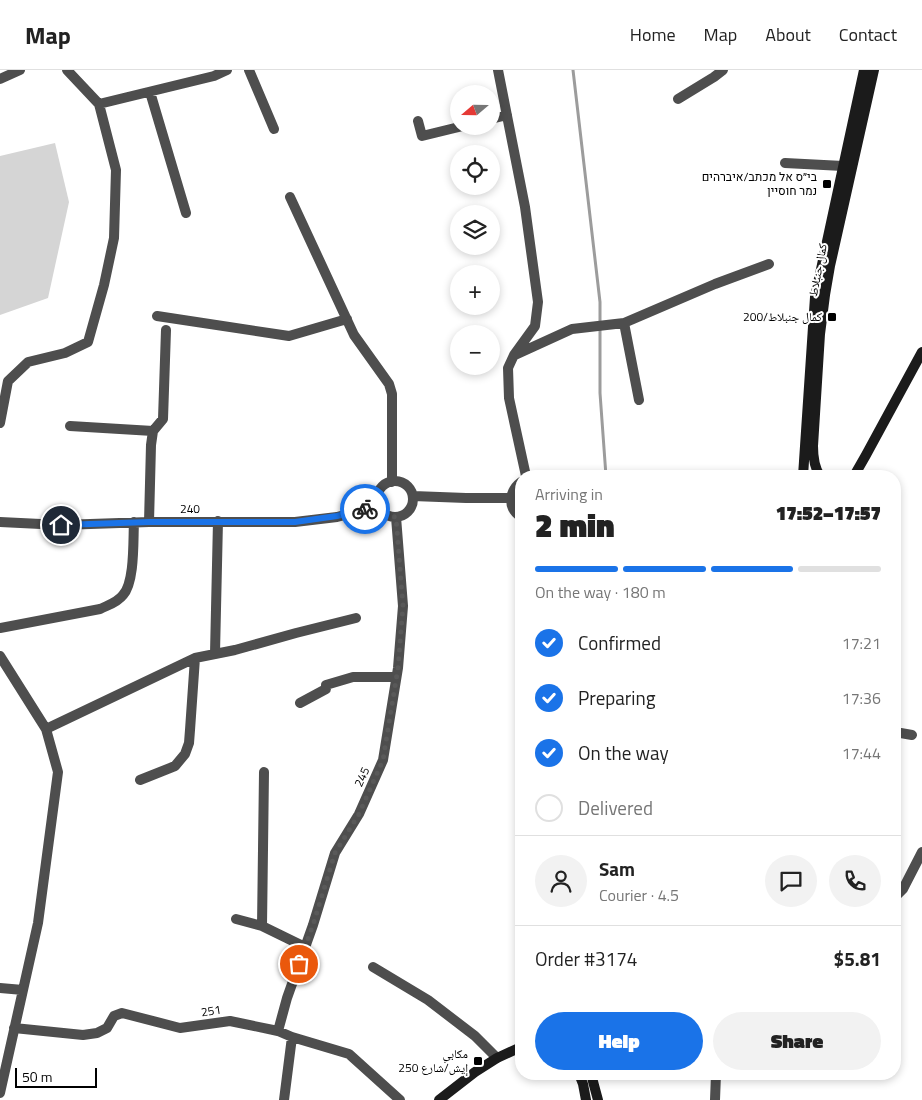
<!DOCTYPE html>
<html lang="en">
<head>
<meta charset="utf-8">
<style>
  body { margin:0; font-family:"Titillium Web","Noto Naskh Arabic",Heebo,sans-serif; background:#f2f2f2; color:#222; height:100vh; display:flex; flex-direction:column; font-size:19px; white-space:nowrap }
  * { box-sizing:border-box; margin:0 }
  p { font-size:16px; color:#767676 }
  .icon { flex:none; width:28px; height:28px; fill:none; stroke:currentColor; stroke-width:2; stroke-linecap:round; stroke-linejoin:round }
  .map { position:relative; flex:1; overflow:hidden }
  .sheet { position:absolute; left:515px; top:400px; width:386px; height:610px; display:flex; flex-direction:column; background:#fff; border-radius:20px; box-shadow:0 2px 8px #0003 }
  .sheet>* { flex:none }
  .needle { width:32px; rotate:250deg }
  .controls { position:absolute; left:450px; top:15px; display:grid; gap:10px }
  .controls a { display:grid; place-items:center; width:50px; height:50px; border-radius:50%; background:#fff; box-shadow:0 2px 8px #0003; font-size:25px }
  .scale { position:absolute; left:15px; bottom:12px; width:82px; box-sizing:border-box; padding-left:5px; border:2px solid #000; border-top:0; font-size:14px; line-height:18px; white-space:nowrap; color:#000; -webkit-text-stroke:4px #fff; paint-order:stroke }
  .pin { position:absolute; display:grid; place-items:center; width:42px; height:42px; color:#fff; margin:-21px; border:2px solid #fff; border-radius:50%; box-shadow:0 1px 5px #0007 }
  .courier { position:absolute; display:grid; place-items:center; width:50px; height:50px; margin:-25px; border:4px solid #1a73e8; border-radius:50%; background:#fff; color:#222; box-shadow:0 1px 6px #0007 }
  .headline em { font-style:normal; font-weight:800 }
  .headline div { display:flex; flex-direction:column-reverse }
  .headline { display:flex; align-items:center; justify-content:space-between; height:85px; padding:0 20px }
  h1 { font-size:32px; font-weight:800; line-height:38px }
  .bar { display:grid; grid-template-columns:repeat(4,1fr); gap:8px 5px; align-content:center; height:60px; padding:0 20px }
  .bar i { height:6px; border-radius:4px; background:#e0e0e0 }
  .bar .active { background:#1a73e8 }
  .bar p { grid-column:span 4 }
  .line { display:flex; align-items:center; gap:12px; padding:0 20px; border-top:1px solid #e0e0e0 }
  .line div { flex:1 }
  .round { display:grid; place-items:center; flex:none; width:52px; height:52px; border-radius:26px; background:#f2f2f2 }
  ol { padding:0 20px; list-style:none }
  li { display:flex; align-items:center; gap:15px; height:55px }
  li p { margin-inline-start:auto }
  li .icon { padding:5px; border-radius:50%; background:#1a73e8; color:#fff; stroke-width:4 }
  li:last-child { color:#767676 }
  li i { width:28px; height:28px; border:2px solid #e0e0e0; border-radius:50% }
  .action { display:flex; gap:10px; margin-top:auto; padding:10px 20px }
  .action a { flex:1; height:58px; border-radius:30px; background:#1a73e8; color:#fff; font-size:20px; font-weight:800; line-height:58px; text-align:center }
  .action a+a { background:#f2f2f2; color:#222 }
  header { display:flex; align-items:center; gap:30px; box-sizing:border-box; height:70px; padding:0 25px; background:#fff; border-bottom:1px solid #e0e0e0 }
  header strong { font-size:24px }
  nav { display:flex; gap:28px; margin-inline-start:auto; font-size:18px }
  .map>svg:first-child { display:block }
  .green { fill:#d5d5d5 }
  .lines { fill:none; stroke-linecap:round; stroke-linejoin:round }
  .stream { stroke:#9c9c9c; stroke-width:3 }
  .street { stroke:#4e4e4e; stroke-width:10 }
  .secondary { stroke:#1b1b1b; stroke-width:10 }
  .done { stroke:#595959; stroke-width:5; stroke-dasharray:0 9 }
  .route { stroke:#1a73e8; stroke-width:6 }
  .poi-dot { fill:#000; stroke:#fff; stroke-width:2 }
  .labels { text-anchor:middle; stroke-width:4; stroke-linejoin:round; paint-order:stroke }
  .poi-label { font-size:12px; fill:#000; stroke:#fff; text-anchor:end }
  .street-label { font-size:12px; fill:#000; stroke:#fff }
</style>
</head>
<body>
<header>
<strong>Map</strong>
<nav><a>Home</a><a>Map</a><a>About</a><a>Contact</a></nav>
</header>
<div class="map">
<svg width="922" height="1030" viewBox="0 0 922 1030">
  <rect width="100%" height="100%" fill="#fff"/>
  <path class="green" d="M55 73 69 132 48 228 0 245V86Z"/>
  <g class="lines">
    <path class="stream" d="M573 0 600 232V323L606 406"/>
    <path class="street" d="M249 0 274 59
      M498 0 525 137 538 232 535 256 514 285 508 298 509 328 526 406
      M0 9 20 0
      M150 22 186 143
      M678 29 714 7 723 0
      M99 34 214 6 227 0
      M491 49 507 45
      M418 51 422 66 463 56
      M785 93 843 96
      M290 127 354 265 389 314 392 324V412
      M157 246 289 266 347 249
      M624 253 639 330
      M515 285 572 259 624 253 715 214 769 194
      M0 353 8 311 28 292 65 283 88 272 104 215 114 168 116 100 99 34 67 0
      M70 356 153 361
      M377 429a18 18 0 1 1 36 0a18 18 0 1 1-36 0Z
      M521 412C509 421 507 438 521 447
      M413 426 466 428H511
      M0 452 61 455 149 452H295L337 447 378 436
      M149 452 151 375 153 361 163 349 166 260
      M0 558 100 539C108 535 117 533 123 525 135 512 133 470 134 452
      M215 583 218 451
      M0 586 46 659 58 702 38 853 0 1023
      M300 633 326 619V615L353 607H396
      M46 659 195 588 235 580 296 563 356 548
      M895 662 912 665
      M140 710 175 696 185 684 189 673 190 660 195 588
      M895 827 903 819 922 782
      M236 849 262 856 305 877
      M262 856 264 702
      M373 897 428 930 475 966 497 988
      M0 918 23 920
      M14 958 83 965 97 963 107 958 114 946 122 943 180 958 230 951 278 961 292 967 349 984 400 1030
      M278 961 287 928 313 855 335 783 359 744 383 690 398 598 403 536 396 447
      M284 1030 292 967
      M715 1030 716 1004"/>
    <path class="secondary" d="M803 406 815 227 864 0
      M820 406C814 397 813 387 813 376L820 264 825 225 830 196 874 0
      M854 406 866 385 922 282
      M579 1004 583 1014 586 1030
      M591 1004 598 1030
      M439 1030 475 1002 497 988 521 977"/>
  </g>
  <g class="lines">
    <path class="done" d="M299 894 313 855 335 783 359 744 383 690 398 598 403 536 396 447C388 446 383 443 378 436L365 439"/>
    <path class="route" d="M61 455 149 452H295L337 446 365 439"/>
  </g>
  <g class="poi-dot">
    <rect x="822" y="109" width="10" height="10" rx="2.5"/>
    <rect x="827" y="242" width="10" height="10" rx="2.5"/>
    <rect x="473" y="986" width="10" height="10" rx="2.5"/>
  </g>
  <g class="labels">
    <g class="poi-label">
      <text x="817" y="111">בי״ס אל מכתב/איברהים<tspan x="817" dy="14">נמר חוסיין</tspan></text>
      <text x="822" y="251">200/كمال جنبلاط</text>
      <text x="468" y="988">مكابي<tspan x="468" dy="14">إيش/شارع 250</tspan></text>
    </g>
    <g class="street-label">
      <text transform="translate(818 200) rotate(-79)" y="4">كمال جنبلاط</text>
      <text x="190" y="443">240</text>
      <text transform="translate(362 707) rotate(-66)" y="4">245</text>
      <text transform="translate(211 941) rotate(-9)" y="4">251</text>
    </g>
  </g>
</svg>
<div class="controls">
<a><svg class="needle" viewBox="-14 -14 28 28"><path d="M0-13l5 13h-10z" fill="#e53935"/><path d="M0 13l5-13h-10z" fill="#767676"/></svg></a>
<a><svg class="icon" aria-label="locate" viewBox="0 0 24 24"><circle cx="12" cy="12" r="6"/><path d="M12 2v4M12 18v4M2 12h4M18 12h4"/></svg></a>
<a><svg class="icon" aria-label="layers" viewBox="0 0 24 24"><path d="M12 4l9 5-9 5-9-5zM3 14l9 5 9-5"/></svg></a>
<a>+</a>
<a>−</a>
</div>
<div class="scale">50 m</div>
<div class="pin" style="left:299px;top:894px;background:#ea580c"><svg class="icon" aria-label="bag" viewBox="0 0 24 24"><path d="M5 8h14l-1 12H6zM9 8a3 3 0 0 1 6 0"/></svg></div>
<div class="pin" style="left:61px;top:455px;background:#1f2937"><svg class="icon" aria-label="home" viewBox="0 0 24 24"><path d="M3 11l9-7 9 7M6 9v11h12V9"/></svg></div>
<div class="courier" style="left:365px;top:439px"><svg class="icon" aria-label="bike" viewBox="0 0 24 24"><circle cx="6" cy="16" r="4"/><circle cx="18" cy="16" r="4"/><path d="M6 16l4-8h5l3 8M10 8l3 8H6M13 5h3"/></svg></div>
<section class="sheet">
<div class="headline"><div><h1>2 min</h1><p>Arriving in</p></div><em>17:52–17:57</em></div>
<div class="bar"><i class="active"></i><i class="active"></i><i class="active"></i><i></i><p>On the way · 180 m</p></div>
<ol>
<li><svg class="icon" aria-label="check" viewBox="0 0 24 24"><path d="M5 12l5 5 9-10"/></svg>Confirmed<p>17:21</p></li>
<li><svg class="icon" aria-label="check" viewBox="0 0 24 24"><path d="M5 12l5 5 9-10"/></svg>Preparing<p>17:36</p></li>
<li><svg class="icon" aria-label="check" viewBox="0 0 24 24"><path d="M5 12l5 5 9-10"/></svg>On the way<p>17:44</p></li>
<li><i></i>Delivered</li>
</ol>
<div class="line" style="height:90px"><a class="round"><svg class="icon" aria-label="person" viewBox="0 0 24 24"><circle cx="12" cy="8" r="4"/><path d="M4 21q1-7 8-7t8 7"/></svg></a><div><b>Sam</b><p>Courier · 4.5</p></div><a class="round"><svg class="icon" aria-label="chat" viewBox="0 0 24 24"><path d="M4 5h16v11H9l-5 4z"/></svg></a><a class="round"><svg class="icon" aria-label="phone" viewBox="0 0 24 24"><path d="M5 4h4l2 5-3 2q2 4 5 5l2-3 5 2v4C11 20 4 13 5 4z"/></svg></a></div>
<div class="line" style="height:65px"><div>Order #3174</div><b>$5.81</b></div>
<div class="action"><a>Help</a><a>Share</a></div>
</section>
</div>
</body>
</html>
